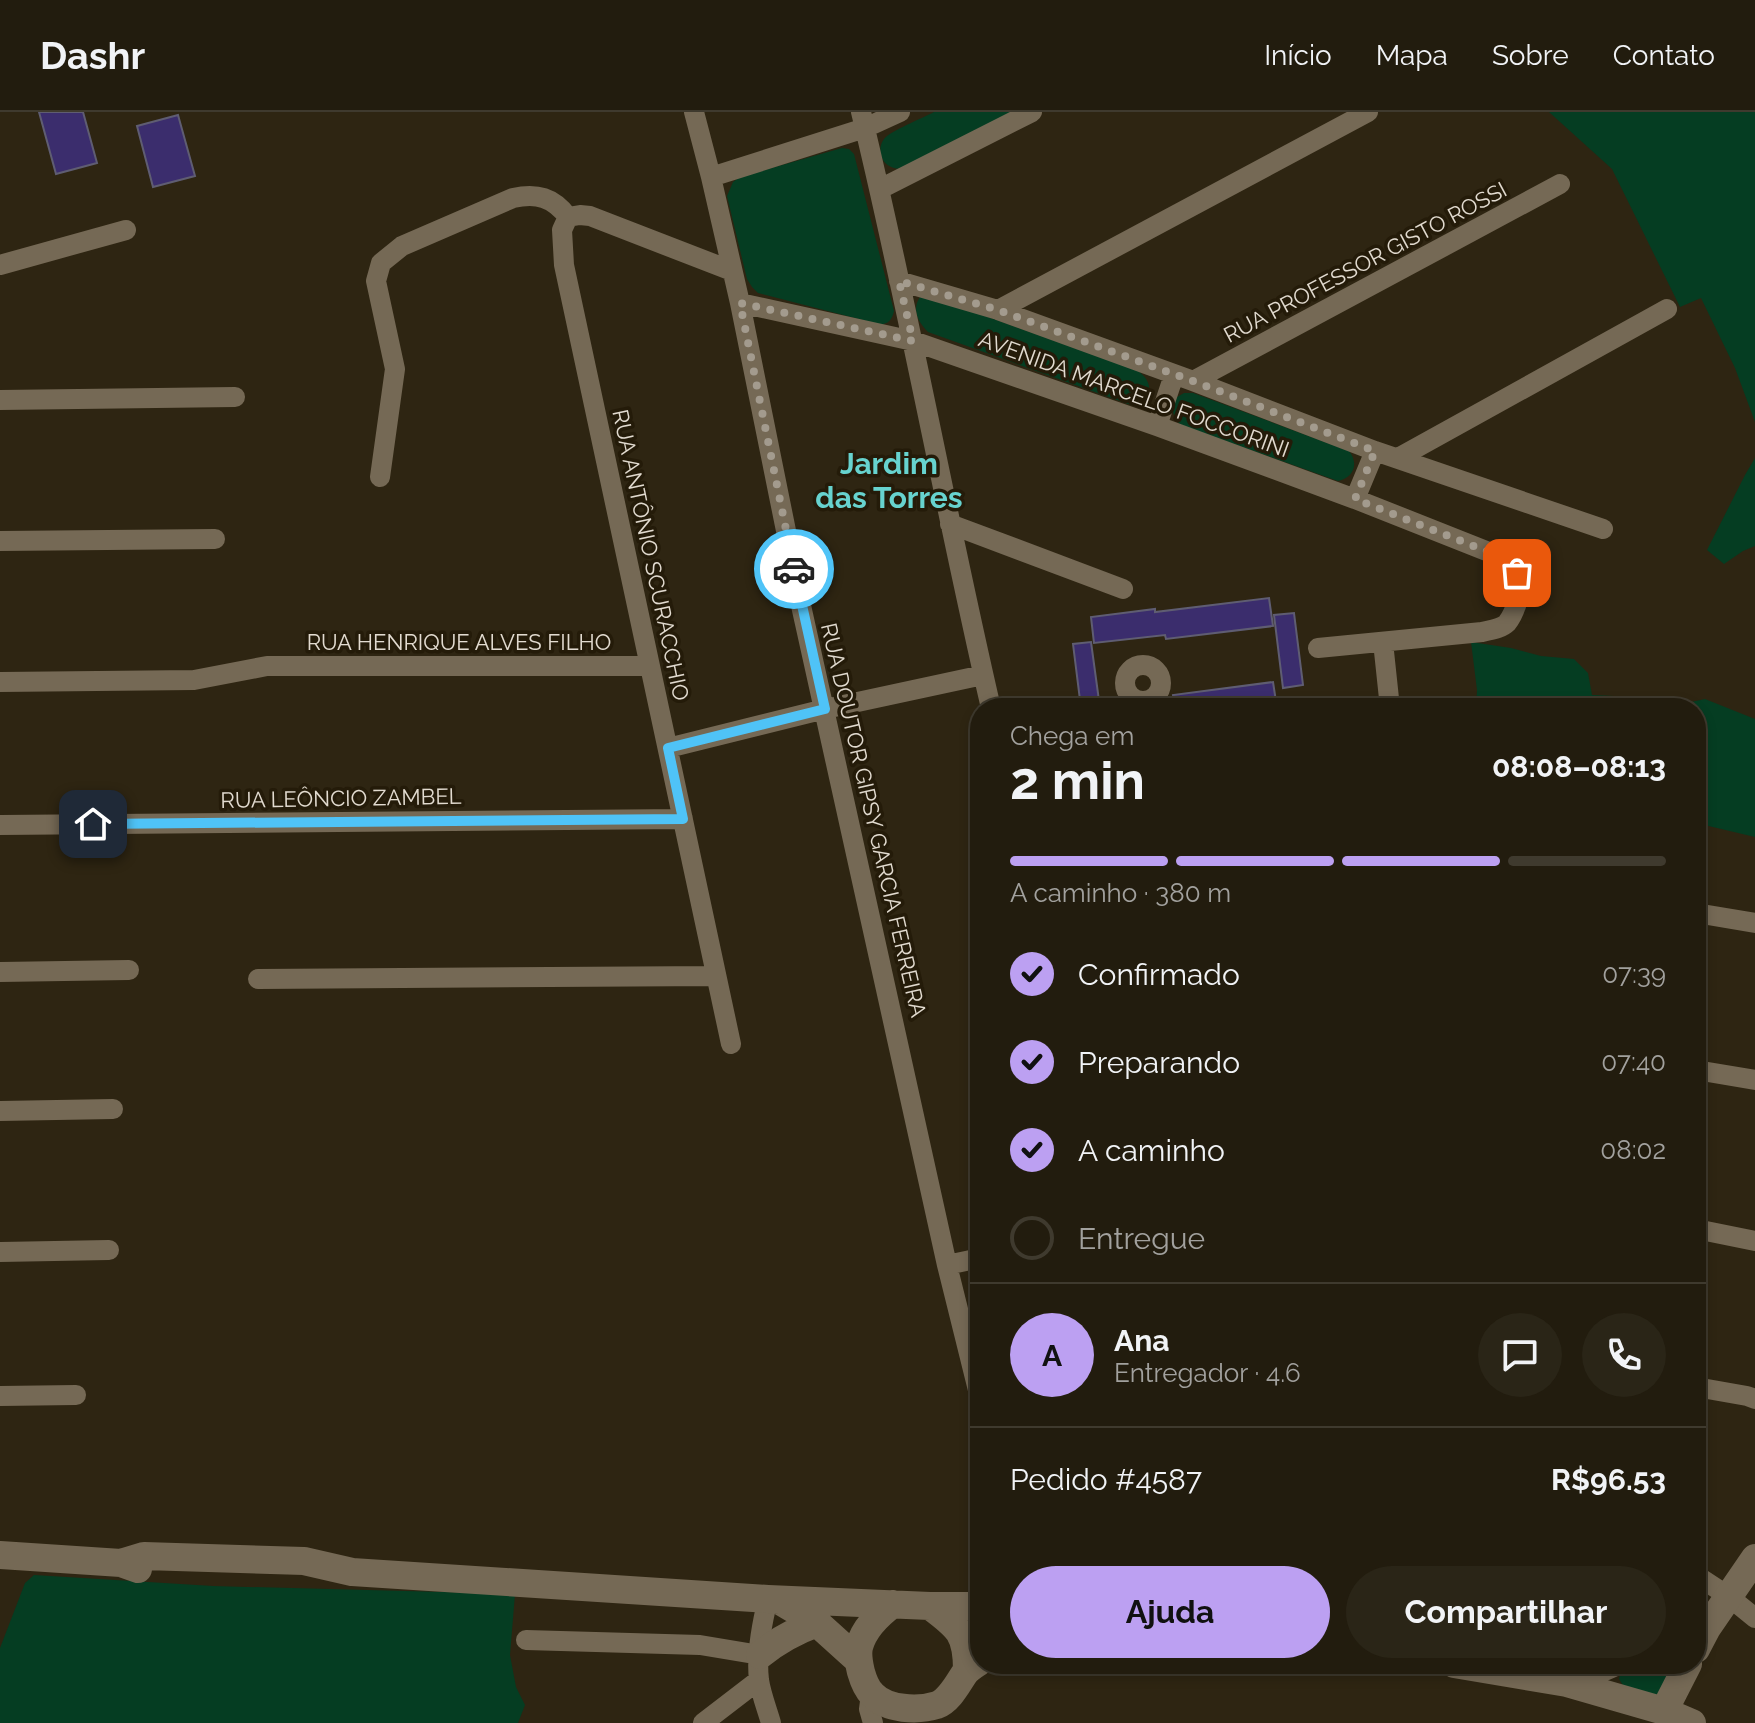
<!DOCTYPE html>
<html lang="pt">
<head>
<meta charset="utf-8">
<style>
  body { margin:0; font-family:Raleway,sans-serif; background:#2a2517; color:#f1f3f6; height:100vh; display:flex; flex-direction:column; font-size:30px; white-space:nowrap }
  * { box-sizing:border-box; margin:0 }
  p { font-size:26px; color:#a2a19e }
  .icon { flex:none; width:44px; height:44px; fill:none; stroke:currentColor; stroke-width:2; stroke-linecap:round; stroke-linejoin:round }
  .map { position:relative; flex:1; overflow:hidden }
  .drawer { position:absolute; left:970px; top:586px; width:736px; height:976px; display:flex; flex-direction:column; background:#221c0e; border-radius:32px; box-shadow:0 4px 12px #0003,0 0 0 2px #3f3a2e }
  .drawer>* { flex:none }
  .pin { position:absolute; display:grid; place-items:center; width:68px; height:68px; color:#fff; margin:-34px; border-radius:16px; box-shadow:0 4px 12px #0006 }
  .courier { position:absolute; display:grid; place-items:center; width:80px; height:80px; margin:-40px; border:6px solid #4fc3f7; border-radius:50%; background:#fff; color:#222; box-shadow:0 2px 10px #0007 }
  .headline em { font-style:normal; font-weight:700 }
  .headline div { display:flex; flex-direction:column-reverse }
  .headline { display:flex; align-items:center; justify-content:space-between; height:136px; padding:0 40px }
  h1 { font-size:52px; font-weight:700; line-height:60px }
  .bar { display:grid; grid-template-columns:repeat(4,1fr); gap:12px 8px; align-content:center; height:96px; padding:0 40px }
  .bar i { height:10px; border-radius:6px; background:#3f3a2e }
  .bar .active { background:#bca0f2 }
  .bar p { grid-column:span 4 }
  .line { display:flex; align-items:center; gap:20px; padding:0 40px; border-top:2px solid #3f3a2e }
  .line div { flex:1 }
  .round { display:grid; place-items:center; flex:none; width:84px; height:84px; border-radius:42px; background:#2a2517 }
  ol { padding:0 40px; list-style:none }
  li { display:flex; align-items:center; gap:24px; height:88px }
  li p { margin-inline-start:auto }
  li .icon { padding:8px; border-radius:50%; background:#bca0f2; color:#111; stroke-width:4 }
  li:last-child { color:#a2a19e }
  li i { width:44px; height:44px; border:4px solid #3f3a2e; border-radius:50% }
  .button { display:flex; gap:16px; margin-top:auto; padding:16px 40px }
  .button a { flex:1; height:92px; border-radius:48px; background:#bca0f2; color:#111; font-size:32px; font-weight:700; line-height:92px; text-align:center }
  .button a+a { background:#2a2517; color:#f1f3f6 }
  header { display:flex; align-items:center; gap:48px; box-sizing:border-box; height:112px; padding:0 40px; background:#221c0e; border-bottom:2px solid #3f3a2e }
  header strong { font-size:38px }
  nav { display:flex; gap:44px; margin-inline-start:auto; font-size:28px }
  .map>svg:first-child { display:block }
  .green { fill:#053d22 }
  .building { fill:#3b2d6d; stroke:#5f5d72; stroke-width:2 }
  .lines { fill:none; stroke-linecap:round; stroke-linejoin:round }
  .street { stroke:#756955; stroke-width:20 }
  .secondary { stroke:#756955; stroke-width:28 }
  .done { stroke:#a39b8e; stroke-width:8; stroke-dasharray:0 14.4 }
  .route { stroke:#4fc3f7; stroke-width:10 }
  .labels { text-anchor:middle; stroke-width:7; stroke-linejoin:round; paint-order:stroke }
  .street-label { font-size:22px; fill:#e2dbd0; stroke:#241b09 }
  .district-label { font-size:30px; font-weight:bold; fill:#67d3cf; stroke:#241b09 }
</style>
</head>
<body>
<header>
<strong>Dashr</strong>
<nav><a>Início</a><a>Mapa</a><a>Sobre</a><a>Contato</a></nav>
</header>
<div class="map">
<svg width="1755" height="1611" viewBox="0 0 1755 1611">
  <rect width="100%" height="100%" fill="#2e2512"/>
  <path class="green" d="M934 0H1014L903 57C894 57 885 54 882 46 879 40 880 32 884 27 890 19 923 6 934 0Z
    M1549 0H1755V310L1735 256 1701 186 1680 195 1612 57Z
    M842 36 849 37 854 42 894 199C892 208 888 213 878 212L758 181 752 175 747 167 727 84 733 70 740 65Z
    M930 184 1138 259C1156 272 1151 288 1131 293L928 220C919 211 911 198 920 185Z
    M1184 281H1193L1349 339C1359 351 1354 366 1338 369L1181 313 1175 307 1172 296 1177 285Z
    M1755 346V434L1743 439 1724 452 1707 438 1745 363Z
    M1471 530 1511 536 1541 544 1574 547 1588 561 1592 583 1614 584 1656 596H1476L1477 578Z
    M1705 587 1755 607V725L1696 711V596H1664Z
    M34 1463 213 1474 515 1482 510 1543 516 1575 525 1593 518 1611H0V1536L25 1471Z
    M1635 1552H1676L1659 1581 1656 1583 1624 1575 1619 1567 1621 1559Z"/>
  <path class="building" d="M39 0H83L97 51 56 62Z
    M178 3 195 64 153 75 137 14Z
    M1269 486 1273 514 1166 527 1165 523 1094 531 1091 505 1155 497V500Z
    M1294 501 1303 573 1283 576 1274 503Z
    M1091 530 1100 596H1081L1073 532Z
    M1273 570 1277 596H1175L1173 583Z"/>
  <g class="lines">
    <path class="street" d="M694 0 711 65 740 191 802 498 947 1153 980 1286
      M861 0C909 197 945 398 991 596
      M711 65 865 16 900 0
      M880 77 1032 0
      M568 105 562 118 564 153 731 932
      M568 105 580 103 590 104 732 159
      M0 153 126 118
      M899 169 998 198 1193 269 1375 339 1603 417
      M740 191 913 229 1157 314 1355 387 1504 446C1511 451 1518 458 1520 467 1522 479 1515 501 1507 511 1501 517 1490 518 1482 520L1318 536
      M998 198 1368 0
      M1193 269 1560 72
      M0 288 235 285
      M1157 314 1174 263
      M1398 346 1667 197
      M380 365 395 257 376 169 381 151 402 134 513 86C537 81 553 85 568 105
      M1355 387 1375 339
      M950 412 1123 477
      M0 429 215 427
      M1383 530 1390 596
      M1125 571a18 18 0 1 1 36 0a18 18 0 1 1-36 0Z
      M0 570 194 568 267 554H650
      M668 636 825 597 983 563
      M0 713 683 707
      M1696 801 1755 811
      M0 860 129 858
      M258 867 716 864
      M1696 958 1755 968
      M0 999 113 997
      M1696 1117 1755 1129
      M0 1140 109 1138
      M947 1153 980 1146
      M1696 1275 1747 1284 1755 1287
      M0 1284 76 1283
      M1696 1463 1728 1484 1755 1506
      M768 1487C762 1511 756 1543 759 1568 761 1582 767 1597 771 1611
      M526 1528 700 1533 760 1543
      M871 1582 869 1597 873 1611
      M703 1611 759 1568"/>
    <path class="secondary" d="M0 1443 121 1451 138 1457
      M121 1451 144 1444 304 1449 352 1460 768 1487 930 1494H980
      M780 1489 817 1511 858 1548
      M893 1492C878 1503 864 1516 859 1535 857 1544 859 1551 861 1560 863 1567 867 1577 872 1582 887 1598 918 1599 937 1593 950 1588 958 1571 965 1561 969 1556 975 1553 980 1549
      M930 1494C958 1515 967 1521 967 1558
      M1696 1537 1707 1516 1755 1446
      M760 1543C778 1528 795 1519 817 1511
      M1454 1552 1567 1571 1664 1599 1692 1611
      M1567 1571 1611 1552
      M1664 1599 1688 1552"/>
  </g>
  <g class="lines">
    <path class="done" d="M794 457 740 191 913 229 899 169 998 198 1193 269 1375 339 1355 387 1504 446 1512 453 1517 461"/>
    <path class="route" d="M93 712 683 707 668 636 825 597 794 457"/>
  </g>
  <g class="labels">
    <g class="street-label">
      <text transform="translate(1365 150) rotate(-28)" y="8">RUA PROFESSOR GISTO ROSSI</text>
      <text transform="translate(1134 282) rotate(20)" y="8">AVENIDA MARCELO FOCCORINI</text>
      <text transform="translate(651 443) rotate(78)" y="8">RUA ANTÔNIO SCURACCHIO</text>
      <text x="459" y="538">RUA HENRIQUE ALVES FILHO</text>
      <text transform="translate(341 686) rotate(-1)" y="8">RUA LEÔNCIO ZAMBEL</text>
      <text transform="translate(874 708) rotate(77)" y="8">RUA DOUTOR GIPSY GARCIA FERREIRA</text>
    </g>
    <g class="district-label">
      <text x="889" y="362">Jardim<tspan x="889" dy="34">das Torres</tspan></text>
    </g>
  </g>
</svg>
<div class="pin" style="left:1517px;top:461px;background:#ea580c"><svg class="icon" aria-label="bag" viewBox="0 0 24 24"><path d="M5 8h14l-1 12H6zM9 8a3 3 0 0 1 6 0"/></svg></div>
<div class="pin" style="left:93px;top:712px;background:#1f2937"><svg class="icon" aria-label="home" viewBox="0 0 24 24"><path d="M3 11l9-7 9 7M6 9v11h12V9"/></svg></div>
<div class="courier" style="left:794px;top:457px"><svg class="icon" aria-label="car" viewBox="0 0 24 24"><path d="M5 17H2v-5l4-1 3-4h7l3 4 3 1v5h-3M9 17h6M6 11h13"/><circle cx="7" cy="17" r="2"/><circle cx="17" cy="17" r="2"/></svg></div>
<section class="drawer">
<div class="headline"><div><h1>2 min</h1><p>Chega em</p></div><em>08:08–08:13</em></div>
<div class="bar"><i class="active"></i><i class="active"></i><i class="active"></i><i></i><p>A caminho · 380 m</p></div>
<ol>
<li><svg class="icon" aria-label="check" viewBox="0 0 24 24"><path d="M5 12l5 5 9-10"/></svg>Confirmado<p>07:39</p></li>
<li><svg class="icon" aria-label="check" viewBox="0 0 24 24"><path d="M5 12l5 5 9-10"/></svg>Preparando<p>07:40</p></li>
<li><svg class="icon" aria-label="check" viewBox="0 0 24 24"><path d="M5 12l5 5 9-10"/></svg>A caminho<p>08:02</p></li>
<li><i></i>Entregue</li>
</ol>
<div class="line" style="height:144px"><b class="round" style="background:#bca0f2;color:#111">A</b><div><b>Ana</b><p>Entregador · 4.6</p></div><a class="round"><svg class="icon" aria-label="chat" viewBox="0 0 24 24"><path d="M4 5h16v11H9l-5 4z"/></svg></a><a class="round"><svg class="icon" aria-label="phone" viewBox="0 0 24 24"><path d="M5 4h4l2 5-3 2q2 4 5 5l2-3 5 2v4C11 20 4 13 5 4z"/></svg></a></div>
<div class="line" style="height:104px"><div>Pedido #4587</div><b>R$96.53</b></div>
<div class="button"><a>Ajuda</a><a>Compartilhar</a></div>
</section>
</div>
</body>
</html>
